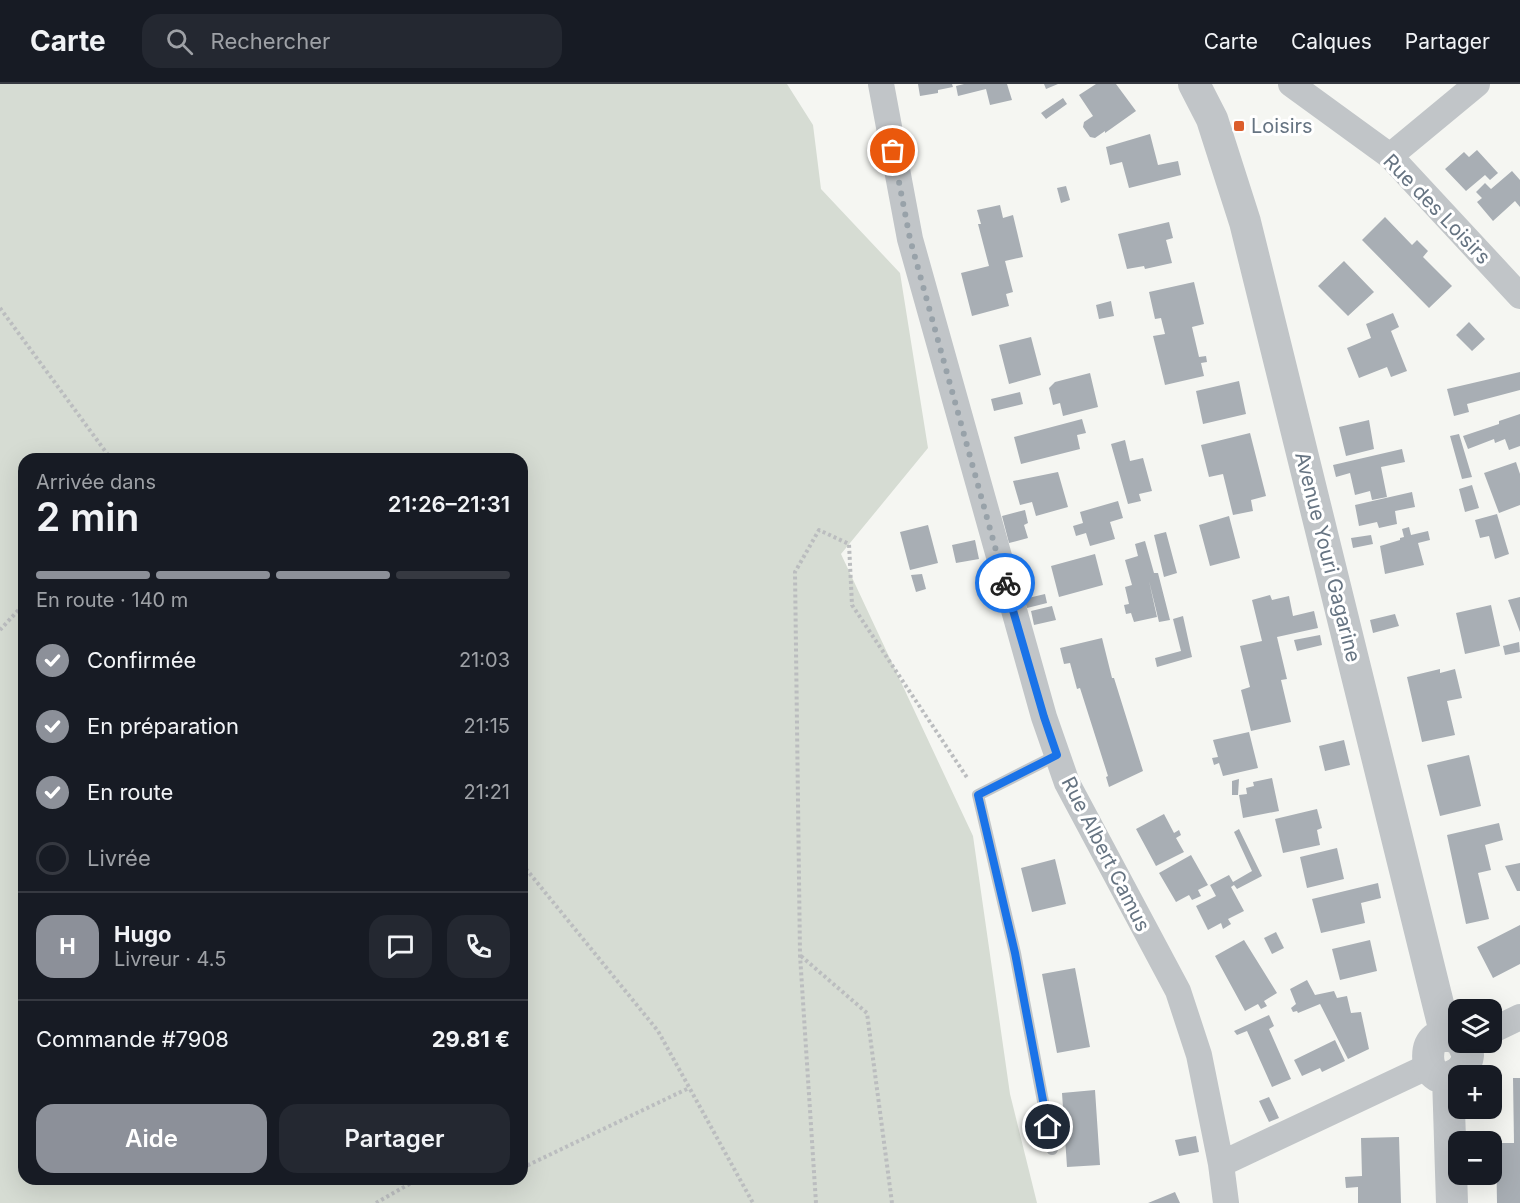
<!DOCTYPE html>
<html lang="fr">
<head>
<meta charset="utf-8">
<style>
  body { margin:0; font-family:Inter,sans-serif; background:#242831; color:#f1f3f6; height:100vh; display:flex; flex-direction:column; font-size:22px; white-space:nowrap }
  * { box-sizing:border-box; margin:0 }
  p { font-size:20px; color:#9ea1a6 }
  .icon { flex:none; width:33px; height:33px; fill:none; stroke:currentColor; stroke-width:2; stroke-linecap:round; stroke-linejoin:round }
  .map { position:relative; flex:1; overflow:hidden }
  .panel { position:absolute; left:18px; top:369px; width:510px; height:732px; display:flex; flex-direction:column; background:#171b24; border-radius:18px; box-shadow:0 6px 24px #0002 }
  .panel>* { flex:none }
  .buttons { position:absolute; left:1448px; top:915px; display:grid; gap:12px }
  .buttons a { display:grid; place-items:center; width:54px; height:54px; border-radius:12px; background:#171b24; box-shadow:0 6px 24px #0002; font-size:30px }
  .pin { position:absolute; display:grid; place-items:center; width:51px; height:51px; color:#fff; margin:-26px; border:3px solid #fff; border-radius:50%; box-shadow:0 2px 6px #0007 }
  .courier { position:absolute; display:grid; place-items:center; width:60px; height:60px; margin:-30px; border:4px solid #1a73e8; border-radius:50%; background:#fff; color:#222; box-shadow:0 2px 8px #0007 }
  .headline em { font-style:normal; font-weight:600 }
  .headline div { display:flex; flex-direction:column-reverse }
  .headline { display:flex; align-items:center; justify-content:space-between; height:102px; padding:0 18px }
  h1 { font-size:39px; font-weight:600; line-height:45px }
  .bar { display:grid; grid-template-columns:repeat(4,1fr); gap:9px 6px; align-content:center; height:72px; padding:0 18px }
  .bar i { height:8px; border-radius:4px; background:#363941 }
  .bar .active { background:#8c9099 }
  .bar p { grid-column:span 4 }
  .line { display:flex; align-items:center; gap:15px; padding:0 18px; border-top:2px solid #363941 }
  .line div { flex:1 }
  .round { display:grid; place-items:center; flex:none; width:63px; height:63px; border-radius:18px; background:#242831 }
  ol { padding:0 18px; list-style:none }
  li { display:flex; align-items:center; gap:18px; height:66px }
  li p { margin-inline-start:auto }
  li .icon { padding:6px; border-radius:50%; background:#8c9099; color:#fff; stroke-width:4 }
  li:last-child { color:#9ea1a6 }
  li i { width:33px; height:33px; border:3px solid #363941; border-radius:50% }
  .primary-button { display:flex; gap:12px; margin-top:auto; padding:12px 18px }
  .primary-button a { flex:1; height:69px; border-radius:18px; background:#8c9099; color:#fff; font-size:24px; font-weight:600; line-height:69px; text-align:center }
  .primary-button a+a { background:#242831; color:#f1f3f6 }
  header { display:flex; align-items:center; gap:36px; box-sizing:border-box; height:84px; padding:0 30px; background:#171b24; border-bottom:2px solid #363941 }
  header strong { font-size:28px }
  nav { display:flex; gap:33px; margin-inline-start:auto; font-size:21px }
  .search { width:420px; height:54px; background:#242831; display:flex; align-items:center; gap:15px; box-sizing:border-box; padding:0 21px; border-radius:18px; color:#9ea1a6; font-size:22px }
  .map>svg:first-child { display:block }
  .green { fill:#d6dcd3; fill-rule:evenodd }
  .building { fill:#a8aeb4 }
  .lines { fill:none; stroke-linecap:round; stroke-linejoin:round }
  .path { stroke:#bbbdbf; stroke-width:4; stroke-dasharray:3 3; stroke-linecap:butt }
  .service { stroke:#c1c5c8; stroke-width:12 }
  .minor { stroke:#c1c5c8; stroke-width:26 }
  .tertiary { stroke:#c1c5c8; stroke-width:32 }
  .done { stroke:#98a2a9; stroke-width:6; stroke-dasharray:0 10.8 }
  .route { stroke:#1a73e8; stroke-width:8 }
  .poi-dot { fill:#dc5e2c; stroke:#fff; stroke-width:2 }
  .labels { text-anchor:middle; stroke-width:6; stroke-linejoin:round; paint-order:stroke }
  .poi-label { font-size:20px; fill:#667482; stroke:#fff; text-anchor:start }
  .street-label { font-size:20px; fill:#667482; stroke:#fff }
</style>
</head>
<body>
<header>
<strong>Carte</strong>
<div class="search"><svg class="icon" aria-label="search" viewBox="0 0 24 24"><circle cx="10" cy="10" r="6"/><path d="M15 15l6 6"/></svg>Rechercher</div>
<nav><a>Carte</a><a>Calques</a><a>Partager</a></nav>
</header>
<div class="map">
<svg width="1520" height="1119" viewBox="0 0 1520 1119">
  <rect width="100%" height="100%" fill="#f5f6f2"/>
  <path class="green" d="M0 0H787L813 41 821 105 900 189 928 364 841 470 973 752 1010 1010 1037 1119H0ZM24 375H522V1095H24Z"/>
  <path class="building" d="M918 0H952L953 3 938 6V9L920 12Z
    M964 0H1007L1012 16 990 21 986 5 958 12 956 2Z
    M1044 0H1058L1046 5Z
    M1096 0H1116L1136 27 1105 49V47L1095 54 1090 53 1083 43 1084 38 1093 32 1079 11Z
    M1063 14 1067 20 1046 35 1041 29Z
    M1150 50 1158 81 1178 77 1181 91 1129 104 1122 78 1110 81 1106 63Z
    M1477 66 1498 89 1490 96 1485 91 1466 107 1445 85 1464 68 1469 73Z
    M1512 87 1520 96V123L1515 117 1493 137 1477 118 1482 114 1476 108 1485 99 1491 105Z
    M1066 102 1070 116 1061 119 1057 104Z
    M1000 121 1003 134 1013 131 1023 173 1005 177 1013 208 1006 210 1009 222 972 232 961 189 989 182 978 140H981L977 126Z
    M1385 133 1412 161 1417 156 1428 167 1423 173 1452 202 1429 224 1362 156Z
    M1169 138 1173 154 1166 156 1172 179 1145 185 1144 182 1127 185 1118 150Z
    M1344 177 1374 208 1348 232 1318 202Z
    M1194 198 1204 240 1192 243 1199 273 1206 272 1207 278 1201 279 1204 292 1165 301 1153 252 1165 250 1161 234 1155 235 1149 208Z
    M1111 217 1114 232 1099 235 1096 221Z
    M1393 229 1399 243 1391 247 1407 287 1391 293 1387 283 1359 294 1347 264 1371 254 1366 240Z
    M1469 238 1485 255 1472 267 1456 251Z
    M1031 253 1041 291 1009 300 999 261Z
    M1520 288V306L1467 320 1469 328 1454 332 1447 305Z
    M1090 289 1098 323 1063 332 1060 319 1053 321 1049 304 1055 298Z
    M1239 297 1246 330 1203 340 1196 307Z
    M1020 308 1023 320 994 327 991 315Z
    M1520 330V362L1509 366 1505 355 1495 359 1494 355 1468 365 1463 352 1499 340V337Z
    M1082 335 1086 349 1077 351 1080 365 1021 380 1014 353Z
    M1369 336 1374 365 1346 372 1339 343Z
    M1250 349 1266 412 1251 416 1253 427 1233 431 1223 390 1209 393 1201 361Z
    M1459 350 1472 393 1462 395 1450 352Z
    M1125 356 1130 377 1143 374 1152 407 1139 410 1141 417 1128 420 1111 360Z
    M1402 365 1405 378 1381 383 1387 413 1372 416 1370 407 1355 411 1350 389 1336 393 1333 381Z
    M1516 378 1520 390V421L1499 429 1484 389Z
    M1058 388 1068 423 1036 432 1032 418 1020 421 1013 397Z
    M1472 401 1479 424 1465 428 1459 405Z
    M1412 408 1415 423 1395 427 1397 440 1379 444 1377 438 1359 442 1355 421Z
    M1118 417 1123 434 1110 438 1115 455 1090 462 1086 449 1076 452 1073 442 1083 439 1080 428Z
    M1025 426 1028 439 1024 441 1028 454 1009 459 1002 432Z
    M1497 430 1509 470 1495 475 1489 452 1480 454 1475 436Z
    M1229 432 1240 474 1210 482 1199 441Z
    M928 441 938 479 910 486 900 448Z
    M1409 443 1411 451 1428 447 1430 456 1418 459 1424 481 1385 490 1380 462 1400 456V454L1404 453 1402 445Z
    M1166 448 1177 489 1164 493 1154 451Z
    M1371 451 1373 460 1353 464 1351 454Z
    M975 456 979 475 956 479 952 461Z
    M1145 457 1154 489H1158L1170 536 1159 538 1149 497 1157 533 1134 538 1131 529 1126 530 1124 521 1129 520 1125 503 1132 501 1125 476 1138 472 1135 460Z
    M1095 470 1103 501 1059 513 1051 482Z
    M922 490 926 505 916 508 911 491Z
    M1045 510 1047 519 1027 524 1024 515Z
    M1270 511 1272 516 1289 512 1293 532 1314 527 1318 544 1277 553 1287 595 1281 596 1291 638 1251 647 1241 606 1250 603 1240 562 1262 557 1252 516Z
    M1520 513V548L1508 516Z
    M1491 521 1500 562 1465 570 1456 529Z
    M1052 522 1056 536 1034 541 1031 527Z
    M1395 530 1399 542 1373 549 1370 536Z
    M1183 532 1192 573 1157 583 1155 574 1181 567 1173 535Z
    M1320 551 1322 561 1297 567 1294 556Z
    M1102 554 1112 594H1114L1143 687 1109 703 1106 693 1108 692 1080 604 1077 605 1070 579 1064 580 1060 564Z
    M1519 558 1520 568 1505 571 1503 562Z
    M1440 585V589L1455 585 1462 614 1447 617 1455 651 1422 658 1407 593Z
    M1249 648 1258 684 1223 692 1219 679 1214 681 1212 674 1218 673 1213 656Z
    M1344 656 1350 681 1325 687 1319 662Z
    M1469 671 1481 722 1440 732 1427 681Z
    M1272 694 1279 727 1243 734 1239 711 1247 710 1246 704 1254 702 1253 698Z
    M1239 695 1238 711H1232V697Z
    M1317 725 1322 744 1317 746 1320 761 1283 769 1275 735Z
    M1164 730 1174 749 1179 746 1181 751 1176 754 1184 768 1156 782 1136 745Z
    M1499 739 1503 756 1485 761 1491 786 1478 789 1489 835 1466 840 1447 751Z
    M1239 745 1262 792 1237 805 1234 801 1231 803 1244 827 1228 835 1231 840 1223 845 1221 839 1208 846 1196 822 1216 812 1210 801 1229 791 1233 798 1252 787 1234 748Z
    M1337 764 1344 795 1307 804 1300 773Z
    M1191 771 1208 801 1198 806 1201 812 1192 816 1189 811 1176 818 1159 789Z
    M1055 775 1066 820 1032 828 1021 784Z
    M1520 779V807H1517L1505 782Z
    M1378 799 1381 814 1361 819 1365 839 1321 849 1312 815Z
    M1520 841V880L1493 894 1477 863Z
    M1276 848 1284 864 1272 870 1264 854Z
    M1244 856 1277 909 1264 917 1267 922 1261 925 1258 920 1245 927 1215 872Z
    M1370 856 1377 887 1340 896 1332 865Z
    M1075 884 1090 963 1057 969 1042 890Z
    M1307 896 1315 911 1334 907 1337 914 1347 912 1351 929 1361 928 1369 965 1348 975 1320 920 1298 929 1297 927 1293 928 1291 924 1296 920 1290 905Z
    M1269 931 1274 942 1269 945 1291 995 1272 1003 1247 947 1237 951 1234 947Z
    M1335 956 1345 977 1322 988 1320 984 1302 992 1294 976Z
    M1513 994H1520V1119H1497L1496 1059H1514Z
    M1095 1006 1100 1081 1067 1083 1062 1009Z
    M1269 1013 1279 1034 1269 1038 1259 1017Z
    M1196 1052 1199 1068 1179 1072 1175 1056Z
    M1399 1053 1401 1119H1358V1103L1346 1104 1345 1093 1362 1092 1361 1054Z
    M1175 1108 1180 1119H1148Z"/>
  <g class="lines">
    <path class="path" d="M0 224 111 375
      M0 546 24 520
      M522 780 658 947 753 1119
      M801 872 867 929 892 1119
      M522 1084 689 1004
      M376 1119 418 1095
      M816 1119 800 871 795 488 819 446 849 460 852 521 968 695"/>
    <path class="service" d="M1052 1065 1015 869 978 711 1057 671"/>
    <path class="minor" d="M881 0 910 155 1044 633 1067 699 1178 907 1199 971 1221 1080 1226 1119
      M1291 0 1390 72 1520 212
      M1390 72 1477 0
      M1491 947 1520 933
      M1221 1080 1429 982"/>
    <path class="tertiary" d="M1194 0 1212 35 1245 138 1446 952
      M1458 955C1417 934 1420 1011 1456 990 1464 986 1467 979 1468 971L1462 958
      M1448 993 1452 1119"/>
  </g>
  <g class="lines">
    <path class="done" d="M893 67 910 155 1005 499"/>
    <path class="route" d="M1005 499 1044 633 1057 671 978 711 1015 869 1048 1043"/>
  </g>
  <rect class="poi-dot" x="1233" y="36" width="12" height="12" rx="3"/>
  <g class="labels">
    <g class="poi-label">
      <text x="1251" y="49">Loisirs</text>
    </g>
    <g class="street-label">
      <text transform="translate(1437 125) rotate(46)" y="7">Rue des Loisirs</text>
      <text transform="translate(1328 473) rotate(76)" y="7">Avenue Youri Gagarine</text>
      <text transform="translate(1106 770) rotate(63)" y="7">Rue Albert Camus</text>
    </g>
  </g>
</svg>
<div class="buttons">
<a><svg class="icon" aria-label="layers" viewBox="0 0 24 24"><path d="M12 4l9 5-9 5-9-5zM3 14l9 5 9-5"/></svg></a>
<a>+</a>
<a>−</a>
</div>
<div class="pin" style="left:893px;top:67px;background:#ea580c"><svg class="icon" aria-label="bag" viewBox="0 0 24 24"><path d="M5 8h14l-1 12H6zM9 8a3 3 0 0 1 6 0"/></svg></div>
<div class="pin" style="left:1048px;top:1043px;background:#1f2937"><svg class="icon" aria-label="home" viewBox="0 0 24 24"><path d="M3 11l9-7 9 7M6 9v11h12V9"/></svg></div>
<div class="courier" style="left:1005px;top:499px"><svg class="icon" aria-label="bike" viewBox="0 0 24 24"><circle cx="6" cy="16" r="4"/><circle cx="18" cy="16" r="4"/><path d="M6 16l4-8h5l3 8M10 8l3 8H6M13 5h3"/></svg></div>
<section class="panel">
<div class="headline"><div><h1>2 min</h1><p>Arrivée dans</p></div><em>21:26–21:31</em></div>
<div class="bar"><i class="active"></i><i class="active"></i><i class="active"></i><i></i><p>En route · 140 m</p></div>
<ol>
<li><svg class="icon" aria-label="check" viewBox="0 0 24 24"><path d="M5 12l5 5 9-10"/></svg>Confirmée<p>21:03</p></li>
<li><svg class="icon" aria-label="check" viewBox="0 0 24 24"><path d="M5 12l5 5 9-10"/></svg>En préparation<p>21:15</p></li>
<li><svg class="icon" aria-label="check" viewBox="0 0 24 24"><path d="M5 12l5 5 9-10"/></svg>En route<p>21:21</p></li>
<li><i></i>Livrée</li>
</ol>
<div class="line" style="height:108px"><b class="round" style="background:#8c9099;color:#fff">H</b><div><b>Hugo</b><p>Livreur · 4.5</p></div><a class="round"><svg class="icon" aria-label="chat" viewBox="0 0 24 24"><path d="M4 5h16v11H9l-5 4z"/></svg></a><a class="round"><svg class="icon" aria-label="phone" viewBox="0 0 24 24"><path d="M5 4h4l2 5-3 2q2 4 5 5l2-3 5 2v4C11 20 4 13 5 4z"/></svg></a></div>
<div class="line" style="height:78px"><div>Commande #7908</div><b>29.81 €</b></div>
<div class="primary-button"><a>Aide</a><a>Partager</a></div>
</section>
</div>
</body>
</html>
